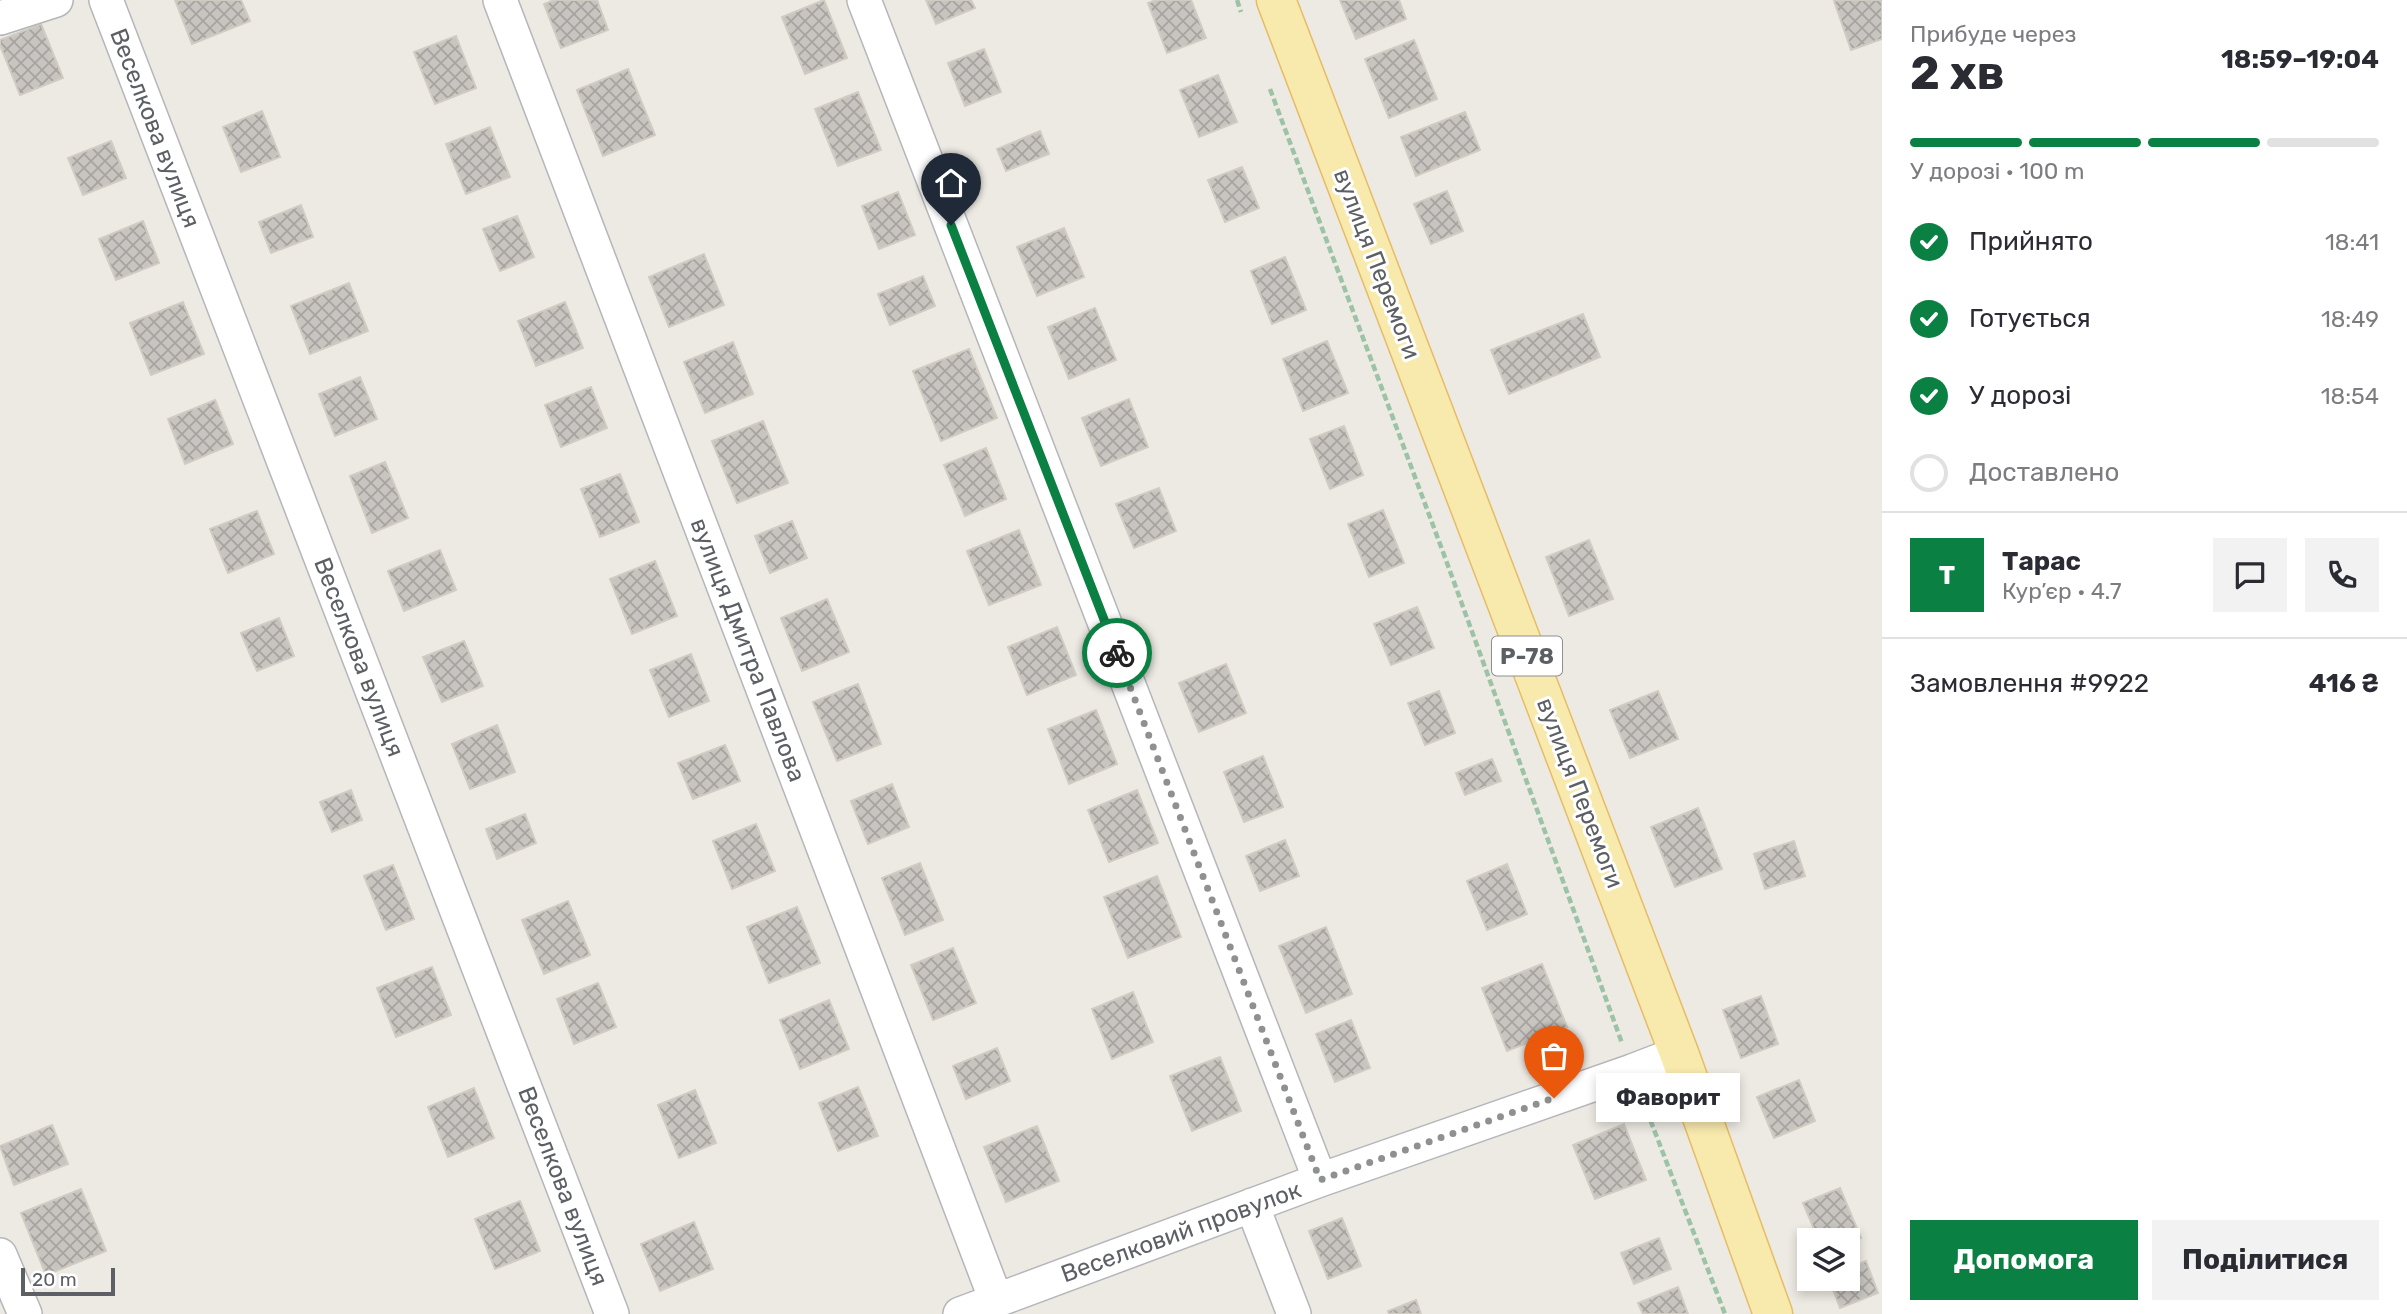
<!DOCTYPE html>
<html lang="uk">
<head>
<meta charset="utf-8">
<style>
  body { margin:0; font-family:Rubik,sans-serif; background:#f2f2f3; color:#2b2b33; height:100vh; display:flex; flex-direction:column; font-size:26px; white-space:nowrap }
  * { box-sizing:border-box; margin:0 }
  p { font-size:23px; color:#7c7c81 }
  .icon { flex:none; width:38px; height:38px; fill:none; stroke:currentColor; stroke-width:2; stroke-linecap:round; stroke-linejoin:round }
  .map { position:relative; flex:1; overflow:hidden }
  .panel { display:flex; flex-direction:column; background:#fff; width:525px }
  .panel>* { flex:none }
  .tools { position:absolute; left:1797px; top:1228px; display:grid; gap:14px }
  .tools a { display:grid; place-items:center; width:63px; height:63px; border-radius:0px; background:#fff; box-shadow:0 4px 10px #0003; font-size:35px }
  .scale { position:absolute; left:21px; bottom:18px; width:94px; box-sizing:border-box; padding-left:7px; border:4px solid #5c5f63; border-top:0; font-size:19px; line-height:24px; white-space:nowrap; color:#5c5f63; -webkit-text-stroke:5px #fff; paint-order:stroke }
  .pin { position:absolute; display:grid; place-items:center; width:60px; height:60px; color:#fff; margin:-72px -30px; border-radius:50% 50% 50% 0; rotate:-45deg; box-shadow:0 0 7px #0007 }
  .pin .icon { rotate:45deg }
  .courier { position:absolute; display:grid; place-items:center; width:70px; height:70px; margin:-35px; border:5px solid #0b8043; border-radius:50%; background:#fff; color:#222; box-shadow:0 2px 9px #0007 }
  .bubble { position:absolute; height:49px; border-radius:0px; background:#fff; box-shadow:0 4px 10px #0003; font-size:23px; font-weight:700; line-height:49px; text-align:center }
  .head em { font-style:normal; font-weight:700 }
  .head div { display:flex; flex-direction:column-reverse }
  .head { display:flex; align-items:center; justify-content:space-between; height:119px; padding:0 28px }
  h1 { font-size:46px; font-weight:700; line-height:52px }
  .bar { display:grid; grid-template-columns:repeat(4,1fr); gap:10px 7px; align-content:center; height:84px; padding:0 28px }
  .bar i { height:9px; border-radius:5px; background:#e1e1e2 }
  .bar .current { background:#0b8043 }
  .bar p { grid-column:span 4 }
  .line { display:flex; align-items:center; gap:18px; padding:0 28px; border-top:2px solid #e1e1e2 }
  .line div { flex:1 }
  .round { display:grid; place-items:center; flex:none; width:74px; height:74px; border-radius:0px; background:#f2f2f3 }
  ol { padding:0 28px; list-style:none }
  li { display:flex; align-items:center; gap:21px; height:77px }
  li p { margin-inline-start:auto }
  li .icon { padding:7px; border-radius:50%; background:#0b8043; color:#fff; stroke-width:4 }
  li:last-child { color:#7c7c81 }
  li i { width:38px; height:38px; border:4px solid #e1e1e2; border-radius:50% }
  .action { display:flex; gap:14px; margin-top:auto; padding:14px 28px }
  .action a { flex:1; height:80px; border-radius:0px; background:#0b8043; color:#fff; font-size:28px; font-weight:700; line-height:80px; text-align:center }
  .action a+a { background:#f2f2f3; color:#2b2b33 }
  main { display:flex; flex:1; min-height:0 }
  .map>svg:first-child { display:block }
  .building { fill:url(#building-cross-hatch); stroke:#d1ccc2; stroke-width:2 }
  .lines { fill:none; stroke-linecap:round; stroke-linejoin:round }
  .minor-casing { stroke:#b4b6ba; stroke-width:36 }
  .major-casing { stroke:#e6bc64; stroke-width:41 }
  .path { stroke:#9cc3a5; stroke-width:4.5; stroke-dasharray:7 3.5; stroke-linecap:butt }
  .minor { stroke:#fff; stroke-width:33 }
  .major { stroke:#f8e9ad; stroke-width:38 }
  .done { stroke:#8f9090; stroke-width:7; stroke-dasharray:0 12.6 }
  .route { stroke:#0b8043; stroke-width:9 }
  .labels { text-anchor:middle; stroke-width:6; stroke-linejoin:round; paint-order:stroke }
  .shield { fill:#fff; stroke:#8d8f92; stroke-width:2 }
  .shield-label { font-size:23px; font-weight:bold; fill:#5c5f63 }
  .street-label { font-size:24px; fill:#5c5f63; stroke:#fff }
</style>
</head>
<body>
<main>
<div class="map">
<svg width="1882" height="1314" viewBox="0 0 1882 1314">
  <defs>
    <pattern id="building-cross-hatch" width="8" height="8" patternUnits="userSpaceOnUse" patternTransform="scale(1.75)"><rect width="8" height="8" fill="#c8c5c0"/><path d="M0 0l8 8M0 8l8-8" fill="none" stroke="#a6a3a0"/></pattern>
  </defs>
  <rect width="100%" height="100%" fill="#edeae3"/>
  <path class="building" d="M175 0H241L250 21 192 44Z
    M554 0H597L608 30 561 48 544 4Z
    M824 0 847 58 805 74 782 17Z
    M926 0H971L975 8 936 24Z
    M1156 0H1191L1206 38 1167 53 1148 3Z
    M1340 0H1399L1406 19 1356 39Z
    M1838 0H1882V39L1851 50 1834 1Z
    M41 24 63 78 20 95 0 45V40Z
    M456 36 476 88 435 104 414 52Z
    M1414 40 1437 99 1389 118 1365 59Z
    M984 49 1001 92 965 106 948 63Z
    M628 69 655 135 603 156 577 90Z
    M1218 75 1237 122 1199 137 1180 90Z
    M858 92 881 150 838 166 815 109Z
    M262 111 280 157 241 172 223 127Z
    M1465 112 1480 150 1416 176 1401 137Z
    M490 127 510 177 466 194 446 144Z
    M1040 131 1049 154 1006 171 997 149Z
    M111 141 126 178 83 195 68 158Z
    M1242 167 1259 208 1225 222 1208 180Z
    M1447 191 1463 231 1431 244 1414 204Z
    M898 192 915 235 879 249 862 206Z
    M301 205 313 237 271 253 259 222Z
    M517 216 534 257 500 271 483 229Z
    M143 221 159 263 116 280 99 239Z
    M1064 228 1084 277 1037 296 1017 247Z
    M704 254 724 305 669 327 649 277Z
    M1285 257 1306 310 1272 324 1251 271Z
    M923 276 935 306 890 325 878 294Z
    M349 283 368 331 310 354 291 306Z
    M183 302 204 354 151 375 130 323Z
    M565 302 583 348 536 366 518 321Z
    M1095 308 1116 360 1069 379 1048 327Z
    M1583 314 1600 357 1509 394 1491 350Z
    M1327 341 1348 393 1303 411 1283 359Z
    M733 342 753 394 705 413 684 362Z
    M969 349 997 418 941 441 913 371Z
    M360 377 377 419 335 436 319 394Z
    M591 387 607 428 561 447 545 405Z
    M1129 399 1148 447 1101 466 1082 418Z
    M215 400 233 444 185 464 168 419Z
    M763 421 788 483 737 503 712 441Z
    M1344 426 1363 475 1330 489 1310 439Z
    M986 448 1006 499 965 516 944 465Z
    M385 462 408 518 372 533 350 476Z
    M620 474 639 522 600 537 581 489Z
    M1159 488 1176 531 1134 548 1116 504Z
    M1383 510 1404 563 1369 577 1348 524Z
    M257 511 274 554 228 573 210 529Z
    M792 521 807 558 770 573 755 536Z
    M1019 530 1041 585 989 605 967 551Z
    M1589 540 1613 599 1569 616 1546 557Z
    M440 550 456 590 404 611 388 571Z
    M655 561 677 616 632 634 610 579Z
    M827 599 849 652 802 671 781 618Z
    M1417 607 1434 648 1391 665 1374 624Z
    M279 618 294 656 257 671 241 633Z
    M1057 627 1076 675 1027 695 1008 647Z
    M464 641 483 686 442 702 423 657Z
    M691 654 709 701 669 717 650 670Z
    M1226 664 1246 713 1199 732 1179 683Z
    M858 684 881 744 837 761 813 702Z
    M1439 691 1455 733 1425 745 1408 703Z
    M1658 691 1678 739 1630 758 1610 710Z
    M1096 710 1117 764 1069 784 1048 729Z
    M497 725 515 772 470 789 452 744Z
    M725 745 740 781 693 799 678 763Z
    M1263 756 1283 807 1244 822 1224 772Z
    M1492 759 1501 781 1465 795 1456 773Z
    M892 784 909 827 868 844 851 801Z
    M351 790 362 820 332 832 320 802Z
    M1137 790 1158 843 1109 862 1088 810Z
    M1698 808 1722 869 1675 887 1651 827Z
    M525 814 536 843 497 859 486 829Z
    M756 824 775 871 732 889 713 841Z
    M1285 840 1299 876 1260 891 1246 856Z
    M1794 841 1805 876 1765 889 1754 854Z
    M920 863 943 920 905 935 882 878Z
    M1507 864 1527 914 1487 930 1467 881Z
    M393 865 414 919 386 930 364 876Z
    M1157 876 1181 937 1128 958 1104 897Z
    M568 901 590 955 544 974 522 920Z
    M797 907 820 963 769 983 747 927Z
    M1326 927 1352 994 1306 1013 1279 946Z
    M953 948 976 1003 933 1020 911 965Z
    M1542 964 1567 1027 1507 1051 1482 988Z
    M432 967 451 1015 396 1037 377 988Z
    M598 983 616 1027 574 1044 557 999Z
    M1133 992 1153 1042 1112 1059 1092 1009Z
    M1761 996 1778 1044 1741 1058 1723 1010Z
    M829 1000 849 1049 800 1069 780 1020Z
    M1351 1020 1370 1068 1335 1082 1316 1034Z
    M997 1048 1010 1081 966 1099 953 1066Z
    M1220 1057 1241 1111 1192 1131 1170 1076Z
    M1799 1080 1815 1121 1774 1138 1757 1097Z
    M858 1087 878 1136 838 1151 819 1103Z
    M474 1088 494 1138 448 1157 428 1107Z
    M695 1090 716 1143 679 1158 658 1105Z
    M1624 1124 1646 1180 1595 1199 1573 1145Z
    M52 1125 68 1164 14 1185 0 1146Z
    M1037 1126 1059 1181 1006 1202 984 1147Z
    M1840 1188 1861 1238 1848 1243V1241H1819L1803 1203Z
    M81 1189 106 1251 46 1275 21 1213Z
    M520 1201 540 1251 495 1269 475 1219Z
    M1342 1218 1361 1266 1328 1279 1309 1231Z
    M694 1222 713 1269 660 1291 641 1244Z
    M1659 1238 1671 1269 1634 1284 1621 1253Z
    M1866 1261 1878 1293 1840 1308 1829 1279H1848V1268Z
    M1678 1287 1688 1314H1643L1638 1303Z
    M1416 1300 1421 1314H1389L1388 1311Z"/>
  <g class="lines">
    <g class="minor-casing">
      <path id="minor" d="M106 0 612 1314
        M500 0 996 1300
        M864 0 1320 1180
        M0 18 56 0
        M1252 1205 1294 1314
        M0 1255 25 1314
        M960 1314 1320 1180 1632 1071 1679 1053"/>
    </g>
    <g class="major-casing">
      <path id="major" d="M1276 0 1679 1053 1773 1314"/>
    </g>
    <path class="path" d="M1237 0 1241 12
      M1270 89 1443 552 1622 1043
      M1643 1101 1725 1314"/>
    <use href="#minor" class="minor"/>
    <use href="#major" class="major"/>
  </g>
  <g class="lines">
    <path class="done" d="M1117 653 1320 1180 1554 1098"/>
    <path class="route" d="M951 225 1117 653"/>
  </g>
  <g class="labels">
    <rect class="shield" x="1492" y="636.5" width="70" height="39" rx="5"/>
    <g class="shield-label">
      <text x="1527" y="664">Р-78</text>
    </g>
    <g class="street-label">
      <text transform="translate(155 128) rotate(69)" y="8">Веселкова вулиця</text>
      <text transform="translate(1377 264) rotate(69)" y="8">вулиця Перемоги</text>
      <text transform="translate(748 650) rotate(69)" y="8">вулиця Дмитра Павлова</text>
      <text transform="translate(359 657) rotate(69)" y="8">Веселкова вулиця</text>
      <text transform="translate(1580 793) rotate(69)" y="8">вулиця Перемоги</text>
      <text transform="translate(563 1186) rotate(69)" y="8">Веселкова вулиця</text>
      <text transform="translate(1181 1232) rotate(-20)" y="8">Веселковий провулок</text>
    </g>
  </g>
</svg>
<div class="tools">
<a><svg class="icon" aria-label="layers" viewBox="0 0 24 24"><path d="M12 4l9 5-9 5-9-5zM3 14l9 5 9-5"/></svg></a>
</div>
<div class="scale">20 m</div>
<div class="pin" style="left:1554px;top:1098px;background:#ea580c"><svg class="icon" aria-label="bag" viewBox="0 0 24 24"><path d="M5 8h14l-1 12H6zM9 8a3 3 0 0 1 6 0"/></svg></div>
<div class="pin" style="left:951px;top:225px;background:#1f2937"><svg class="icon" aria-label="home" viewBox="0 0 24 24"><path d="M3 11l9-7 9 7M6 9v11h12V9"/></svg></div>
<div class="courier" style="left:1117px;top:653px"><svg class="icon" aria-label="bike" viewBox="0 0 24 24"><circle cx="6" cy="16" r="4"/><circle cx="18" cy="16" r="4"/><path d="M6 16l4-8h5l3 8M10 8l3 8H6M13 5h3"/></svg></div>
<div class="bubble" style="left:1596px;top:1073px;width:144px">Фаворит</div>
</div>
<section class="panel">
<div class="head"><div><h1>2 хв</h1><p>Прибуде через</p></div><em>18:59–19:04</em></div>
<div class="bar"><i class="current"></i><i class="current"></i><i class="current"></i><i></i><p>У дорозі · 100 m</p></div>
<ol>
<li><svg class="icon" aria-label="check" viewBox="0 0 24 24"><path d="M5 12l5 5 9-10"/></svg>Прийнято<p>18:41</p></li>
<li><svg class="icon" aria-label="check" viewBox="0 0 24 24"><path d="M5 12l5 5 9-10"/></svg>Готується<p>18:49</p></li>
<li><svg class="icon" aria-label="check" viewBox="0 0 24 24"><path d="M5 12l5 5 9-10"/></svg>У дорозі<p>18:54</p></li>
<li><i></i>Доставлено</li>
</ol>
<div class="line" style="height:126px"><b class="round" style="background:#0b8043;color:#fff">Т</b><div><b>Тарас</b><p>Кур’єр · 4.7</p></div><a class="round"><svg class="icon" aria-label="chat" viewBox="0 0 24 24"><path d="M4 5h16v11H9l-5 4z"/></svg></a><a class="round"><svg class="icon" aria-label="phone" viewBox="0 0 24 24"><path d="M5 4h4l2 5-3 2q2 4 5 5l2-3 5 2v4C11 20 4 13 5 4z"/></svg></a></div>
<div class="line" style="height:91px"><div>Замовлення #9922</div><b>416 ₴</b></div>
<div class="action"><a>Допомога</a><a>Поділитися</a></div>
</section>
</main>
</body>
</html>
